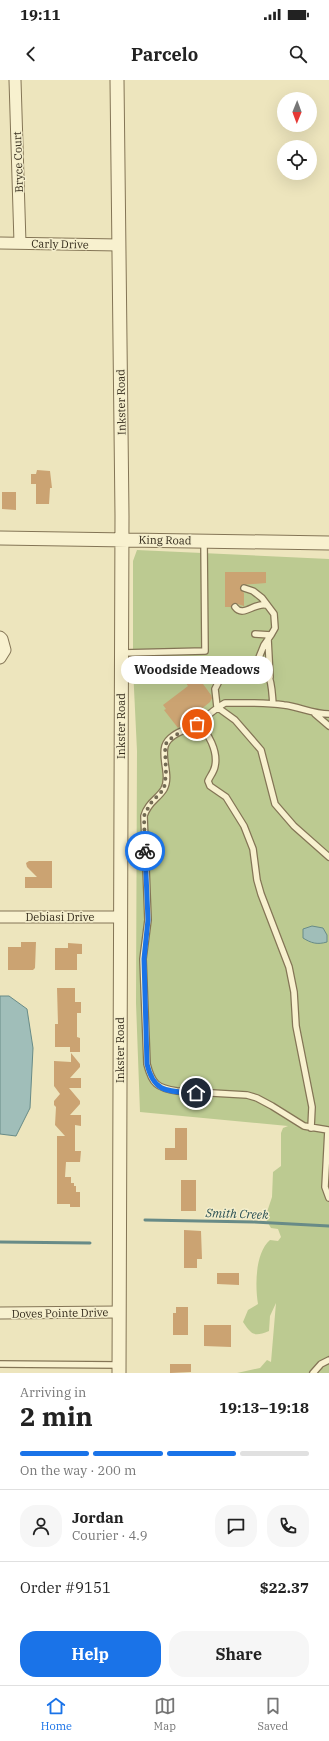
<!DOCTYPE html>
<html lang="en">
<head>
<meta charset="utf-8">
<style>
  body { margin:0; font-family:"IBM Plex Serif",serif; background:#f6f6f6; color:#222; height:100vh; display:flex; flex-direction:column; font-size:15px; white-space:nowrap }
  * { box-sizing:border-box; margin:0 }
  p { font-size:13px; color:#767676 }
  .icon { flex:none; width:22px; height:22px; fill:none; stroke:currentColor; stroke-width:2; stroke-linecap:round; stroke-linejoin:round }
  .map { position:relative; height:1293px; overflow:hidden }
  .side { display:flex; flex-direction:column; background:#fff; flex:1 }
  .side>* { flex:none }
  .needle { width:26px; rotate:181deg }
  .controls { position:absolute; left:277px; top:12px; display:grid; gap:8px }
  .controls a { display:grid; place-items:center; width:40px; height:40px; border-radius:50%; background:#fff; box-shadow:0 4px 16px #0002; font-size:20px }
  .pin { position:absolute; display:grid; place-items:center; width:34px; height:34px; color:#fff; margin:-17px; border:2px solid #fff; border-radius:50%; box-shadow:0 1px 4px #0007 }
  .courier { position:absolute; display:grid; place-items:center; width:40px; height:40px; margin:-20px; border:3px solid #1a73e8; border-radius:50%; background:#fff; color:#222; box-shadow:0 1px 5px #0007 }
  .bubble { position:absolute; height:28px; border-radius:14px; background:#fff; box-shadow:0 4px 16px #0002; font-size:13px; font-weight:700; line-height:28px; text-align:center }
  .head em { font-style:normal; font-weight:700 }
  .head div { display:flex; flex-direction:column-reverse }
  .head { display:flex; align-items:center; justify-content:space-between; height:68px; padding:0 20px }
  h1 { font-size:26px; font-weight:700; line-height:30px }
  .bar { display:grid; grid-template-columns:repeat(4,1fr); gap:6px 4px; align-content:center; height:48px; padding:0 20px }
  .bar i { height:5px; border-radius:3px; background:#e0e0e0 }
  .bar .active { background:#1a73e8 }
  .bar p { grid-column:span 4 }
  .line { display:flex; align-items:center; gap:10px; padding:0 20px; border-top:1px solid #e0e0e0 }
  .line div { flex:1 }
  .round { display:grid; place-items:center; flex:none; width:42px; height:42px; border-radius:16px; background:#f6f6f6 }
  .cta { display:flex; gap:8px; margin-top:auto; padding:8px 20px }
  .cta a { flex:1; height:46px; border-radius:16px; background:#1a73e8; color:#fff; font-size:16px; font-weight:700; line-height:46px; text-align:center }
  .cta a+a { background:#f6f6f6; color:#222 }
  .status { display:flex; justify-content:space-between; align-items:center; height:28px; padding:0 20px; background:#fff; direction:ltr }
  .status svg { height:11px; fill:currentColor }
  header { display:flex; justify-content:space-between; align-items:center; height:52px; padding:0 20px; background:#fff; font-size:18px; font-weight:700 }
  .dock { display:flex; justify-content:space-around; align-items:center; height:56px; border-top:1px solid #e0e0e0; background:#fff; font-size:11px; color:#767676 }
  .dock a { display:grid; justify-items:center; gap:2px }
  .dock .active { color:#1a73e8 }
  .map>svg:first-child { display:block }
  .green { fill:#bcca91 }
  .water { fill:#a0beb9; stroke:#688b87 }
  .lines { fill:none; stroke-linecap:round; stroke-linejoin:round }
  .stream { stroke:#688b87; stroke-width:3 }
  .building { fill:#cba372 }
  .service-casing { stroke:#847556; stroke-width:8 }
  .minor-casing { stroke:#847556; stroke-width:13 }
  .tertiary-casing { stroke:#847556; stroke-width:15 }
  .service { stroke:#f8f1cf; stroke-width:5.5 }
  .minor { stroke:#f8f1cf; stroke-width:11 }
  .tertiary { stroke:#f8f1cf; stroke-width:13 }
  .done { stroke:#746b54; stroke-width:4; stroke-dasharray:0 7.2 }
  .route { stroke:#1a73e8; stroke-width:5 }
  .labels { text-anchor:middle; stroke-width:3; stroke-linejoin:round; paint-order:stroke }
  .street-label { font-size:11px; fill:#332a1b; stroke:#f4eecc }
  .water-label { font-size:12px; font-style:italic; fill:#2a5053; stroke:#f4eecc }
</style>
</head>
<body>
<div class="status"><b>19:11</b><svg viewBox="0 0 49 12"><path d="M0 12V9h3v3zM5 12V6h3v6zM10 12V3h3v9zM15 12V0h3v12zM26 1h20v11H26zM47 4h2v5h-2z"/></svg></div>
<header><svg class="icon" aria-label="back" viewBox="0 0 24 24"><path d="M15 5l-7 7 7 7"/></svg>Parcelo<svg class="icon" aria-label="search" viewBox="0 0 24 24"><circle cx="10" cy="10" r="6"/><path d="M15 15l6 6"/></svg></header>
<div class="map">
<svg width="329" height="1293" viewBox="0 0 329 1293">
  <rect width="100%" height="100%" fill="#ede5bd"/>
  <path class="green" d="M137 470 329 479V1293H237L260 1288 267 1280 271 1282 276 1223 270 1236 269 1251C254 1257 252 1255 243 1242L248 1230 258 1224C255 1206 255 1173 270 1160L278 1161 281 1157 278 1149 271 1148 265 1138 272 1117 273 1092 281 1086V1053L283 1048 288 1046 140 1032 136 923 137 671 133 588V481Z"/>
  <path class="water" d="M312 846 323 848 327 855V862C317 865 311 863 303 858V849Z
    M0 916H9L27 929 33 968 30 1028 16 1056 0 1054Z"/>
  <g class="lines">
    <path class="stream" d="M145 1140 254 1142 329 1146
      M0 1162 90 1163"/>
  </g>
  <path class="building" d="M37 390 50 391 52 408H50L49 424H36V404H31V394H36Z
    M2 412H16V430L2 429Z
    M225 492H266V503L242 505 240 508 244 513V526L234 523 231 527H225Z
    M189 596 198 597 211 615 212 618 210 622 178 648 164 630 166 629 163 625 188 606 186 603Z
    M29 781H52V808H25V797H37L27 787 26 783Z
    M21 862H36L35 888 33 890H8V867H21Z
    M68 863 82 864V874H77V890H55V868H68Z
    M57 908H75V922H81V933H77V957L80 958V972H70V967H55V944H58Z
    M71 973 80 984V987L70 998H81V1008H69L80 1021V1024L70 1035H81V1046L75 1045V1071H81L80 1082H66L65 1097H71V1103H74V1106H76V1112H80V1127H70V1124H57V1056H65L55 1045 56 1027 54 1025V1021L60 1014 54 1006V981L71 982Z
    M175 1048H187V1080H165V1068H175Z
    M181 1100H196V1131H181Z
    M184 1150 201 1151 202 1179H197V1188H184Z
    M217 1193H239V1205L217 1204Z
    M176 1227H188V1255H173V1233H176Z
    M204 1245H231V1267L204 1266Z
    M170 1284H191V1292L170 1293Z"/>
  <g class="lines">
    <g class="service-casing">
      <path id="service" d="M244 508 253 511 262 518 274 534 275 548 271 555
        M235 527C243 538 255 522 266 525
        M255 554 271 555 264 565 256 585
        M268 559 270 597
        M122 573 205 571 204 461
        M273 624C271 603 273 585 247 586 239 586 233 586 225 589L215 609 217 627 235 640 261 670 275 724 294 746 329 777
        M315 634 329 646
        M329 634C313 634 300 627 284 625 265 622 244 623 225 623 214 629 207 637 198 643 188 650 169 653 165 666 161 679 171 696 164 709 158 719 148 722 144 736L148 840 143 879 147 984C152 1004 157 1008 177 1011L247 1015 257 1018 272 1026 304 1046 328 1050 325 1107 329 1118
        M197 644C209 652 218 672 215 686 214 692 210 696 208 701L210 706 226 717 244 746 253 769 257 800 261 814 289 887 294 912 296 946 312 1027 311 1048
        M0 1284 118 1285
        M313 1293 321 1284 329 1280"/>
    </g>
    <g class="minor-casing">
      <path id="minor" d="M15 0 20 163
        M0 163 119 165
        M0 557 2 559 5 570 0 578
        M0 837H121
        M0 1233 119 1232"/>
    </g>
    <g class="tertiary-casing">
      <path id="tertiary" d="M117 0 122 436 119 1293
        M0 458 329 463"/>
    </g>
    <use href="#service" class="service"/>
    <use href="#minor" class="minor"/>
    <use href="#tertiary" class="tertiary"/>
  </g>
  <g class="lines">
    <path class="done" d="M145 771 144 736 150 724 164 709 166 694 165 665 169 660 183 650 197 644"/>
    <path class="route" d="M145 771 148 840 144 879 147 984C154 1014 169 1011 196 1013"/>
  </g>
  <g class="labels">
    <g class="street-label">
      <text transform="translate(18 82) rotate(-92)" y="4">Bryce Court</text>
      <text transform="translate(60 164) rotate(1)" y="4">Carly Drive</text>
      <text transform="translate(121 322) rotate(-91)" y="4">Inkster Road</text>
      <text transform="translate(165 460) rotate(1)" y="4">King Road</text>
      <text transform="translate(121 646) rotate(-90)" y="4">Inkster Road</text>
      <text x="60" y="841">Debiasi Drive</text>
      <text transform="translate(120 970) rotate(-90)" y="4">Inkster Road</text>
      <text transform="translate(60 1233) rotate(-1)" y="4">Doves Pointe Drive</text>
    </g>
    <g class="water-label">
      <text transform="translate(237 1134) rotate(2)" y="4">Smith Creek</text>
    </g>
  </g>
</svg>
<div class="controls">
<a><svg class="needle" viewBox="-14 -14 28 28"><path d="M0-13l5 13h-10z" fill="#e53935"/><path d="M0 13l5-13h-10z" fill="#767676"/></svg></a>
<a><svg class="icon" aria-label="locate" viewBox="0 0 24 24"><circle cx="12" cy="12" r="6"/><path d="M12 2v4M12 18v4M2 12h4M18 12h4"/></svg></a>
</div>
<div class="pin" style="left:197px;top:644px;background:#ea580c"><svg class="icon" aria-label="bag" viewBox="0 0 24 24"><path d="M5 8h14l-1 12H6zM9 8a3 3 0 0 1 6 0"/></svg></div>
<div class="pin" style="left:196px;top:1013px;background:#1f2937"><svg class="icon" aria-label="home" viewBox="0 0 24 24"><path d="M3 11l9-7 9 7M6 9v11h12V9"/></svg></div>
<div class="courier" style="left:145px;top:771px"><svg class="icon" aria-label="bike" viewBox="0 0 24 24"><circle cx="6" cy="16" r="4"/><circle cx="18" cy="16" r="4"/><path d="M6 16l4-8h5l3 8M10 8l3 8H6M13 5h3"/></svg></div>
<div class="bubble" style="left:121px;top:576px;width:152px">Woodside Meadows</div>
</div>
<section class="side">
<div class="head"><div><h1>2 min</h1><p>Arriving in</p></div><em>19:13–19:18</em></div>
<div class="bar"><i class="active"></i><i class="active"></i><i class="active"></i><i></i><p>On the way · 200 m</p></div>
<div class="line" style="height:72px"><a class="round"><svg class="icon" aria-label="person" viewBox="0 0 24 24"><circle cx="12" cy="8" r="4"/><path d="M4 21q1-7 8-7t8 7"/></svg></a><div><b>Jordan</b><p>Courier · 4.9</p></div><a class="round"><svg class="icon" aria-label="chat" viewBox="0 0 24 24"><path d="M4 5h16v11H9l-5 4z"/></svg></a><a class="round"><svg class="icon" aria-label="phone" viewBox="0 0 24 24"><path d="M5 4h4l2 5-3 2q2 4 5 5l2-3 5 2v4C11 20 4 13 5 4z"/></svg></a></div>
<div class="line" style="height:52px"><div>Order #9151</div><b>$22.37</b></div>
<div class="cta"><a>Help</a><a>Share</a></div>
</section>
<nav class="dock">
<a class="active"><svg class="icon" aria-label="home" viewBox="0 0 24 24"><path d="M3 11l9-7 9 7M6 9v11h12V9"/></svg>Home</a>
<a><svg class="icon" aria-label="map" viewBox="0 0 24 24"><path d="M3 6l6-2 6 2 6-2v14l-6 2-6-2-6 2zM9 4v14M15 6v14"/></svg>Map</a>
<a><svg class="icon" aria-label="saved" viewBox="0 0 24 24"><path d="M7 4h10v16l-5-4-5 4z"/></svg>Saved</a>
</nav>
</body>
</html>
